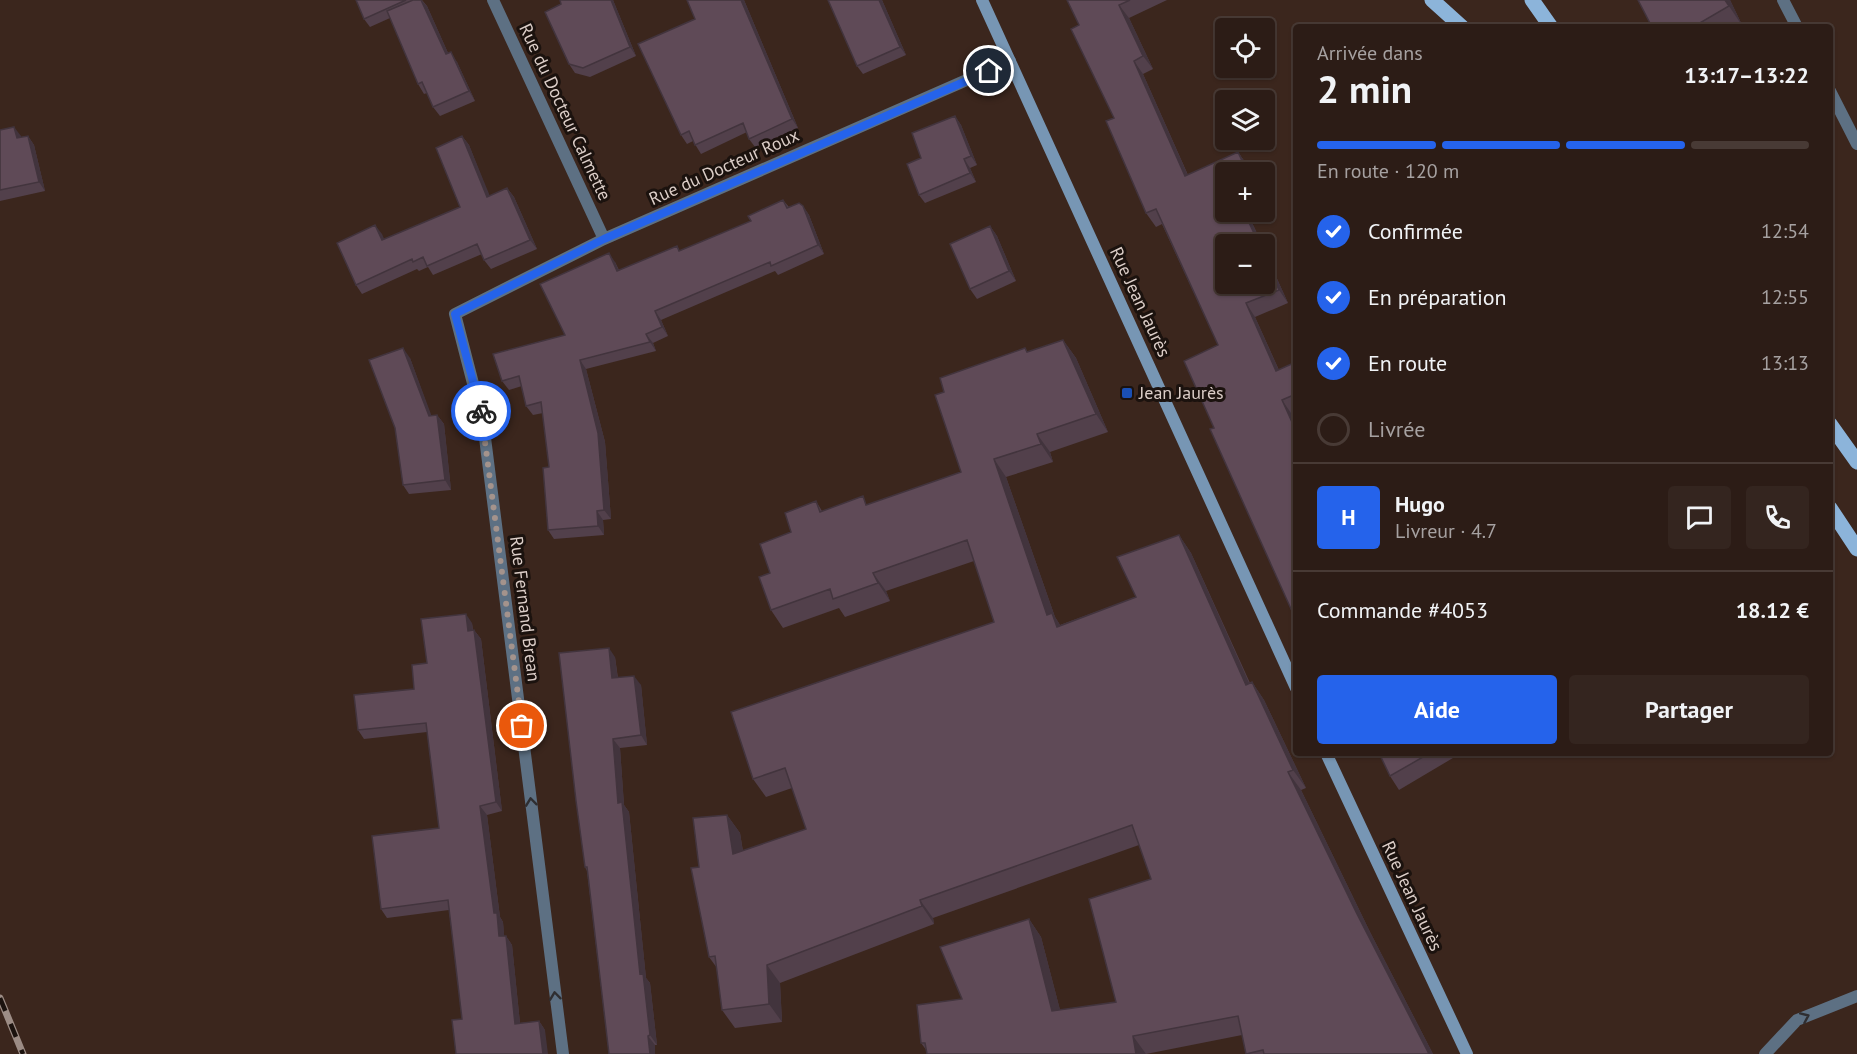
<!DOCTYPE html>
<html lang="fr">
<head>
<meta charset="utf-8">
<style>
  body { margin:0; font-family:"PT Sans",sans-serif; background:#34251f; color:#f1f3f6; height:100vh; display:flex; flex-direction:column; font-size:22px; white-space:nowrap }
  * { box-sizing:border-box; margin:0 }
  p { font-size:20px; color:#a6a1a1 }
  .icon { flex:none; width:33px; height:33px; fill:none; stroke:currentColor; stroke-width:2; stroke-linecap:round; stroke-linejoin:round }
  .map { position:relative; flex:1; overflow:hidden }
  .drawer { position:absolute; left:1293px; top:24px; width:540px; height:732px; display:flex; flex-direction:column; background:#2c1c16; border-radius:6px; box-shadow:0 2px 4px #0004,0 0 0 2px #483a35 }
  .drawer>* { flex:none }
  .tools { position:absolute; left:1215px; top:18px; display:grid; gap:12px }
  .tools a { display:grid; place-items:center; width:60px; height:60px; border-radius:6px; background:#2c1c16; box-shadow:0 2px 4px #0004,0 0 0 2px #483a35; font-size:30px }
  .pin { position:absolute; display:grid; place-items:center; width:51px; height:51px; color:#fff; margin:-26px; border:3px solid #fff; border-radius:50%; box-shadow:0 2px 6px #0007 }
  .courier { position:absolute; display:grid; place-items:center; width:60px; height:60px; margin:-30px; border:4px solid #2563eb; border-radius:50%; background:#fff; color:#222; box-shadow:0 2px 8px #0007 }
  .summary em { font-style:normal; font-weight:700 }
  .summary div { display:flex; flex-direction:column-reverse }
  .summary { display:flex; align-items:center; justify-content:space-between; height:102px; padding:0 24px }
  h1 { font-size:39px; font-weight:700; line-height:45px }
  .bar { display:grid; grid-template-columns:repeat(4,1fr); gap:9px 6px; align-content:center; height:72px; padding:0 24px }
  .bar i { height:8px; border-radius:4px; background:#483a35 }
  .bar .selected { background:#2563eb }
  .bar p { grid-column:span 4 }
  .line { display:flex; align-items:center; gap:15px; padding:0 24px; border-top:2px solid #483a35 }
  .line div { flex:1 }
  .round { display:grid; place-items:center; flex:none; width:63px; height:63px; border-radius:6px; background:#34251f }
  ol { padding:0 24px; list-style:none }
  li { display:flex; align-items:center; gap:18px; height:66px }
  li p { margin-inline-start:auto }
  li .icon { padding:6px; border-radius:50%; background:#2563eb; color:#fff; stroke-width:4 }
  li:last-child { color:#a6a1a1 }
  li i { width:33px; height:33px; border:3px solid #483a35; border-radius:50% }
  .primary-button { display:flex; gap:12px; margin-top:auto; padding:12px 24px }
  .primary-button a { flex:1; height:69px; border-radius:6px; background:#2563eb; color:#fff; font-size:24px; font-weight:700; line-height:69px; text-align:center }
  .primary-button a+a { background:#34251f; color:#f1f3f6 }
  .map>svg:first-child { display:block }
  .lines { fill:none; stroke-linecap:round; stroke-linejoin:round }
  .street { stroke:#5d7083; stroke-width:12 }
  .secondary { stroke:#7796b4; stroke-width:12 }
  .primary { stroke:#8cb4da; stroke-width:15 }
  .rail-casing { stroke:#9c8c85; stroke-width:7 }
  .rail { stroke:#1b120e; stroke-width:4.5; stroke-dasharray:14; stroke-linecap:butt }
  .wall { fill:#52404b }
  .shaded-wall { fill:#42343d }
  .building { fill:#5f4a57; stroke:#42343d; stroke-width:1.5 }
  .oneway { stroke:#2f2e31 }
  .done { stroke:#a4938c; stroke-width:6; stroke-dasharray:0 10.8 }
  .route { stroke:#2563eb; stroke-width:8 }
  .transit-dot { fill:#1a4fb4; stroke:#1b120e; stroke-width:2 }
  .labels { text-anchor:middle; stroke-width:6; stroke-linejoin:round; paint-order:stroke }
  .street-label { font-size:18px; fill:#dccec8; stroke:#1b120e }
  .poi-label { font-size:18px; fill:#dccec8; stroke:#1b120e; text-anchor:start }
</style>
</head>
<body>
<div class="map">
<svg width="1857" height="1054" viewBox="0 0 1857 1054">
  <rect width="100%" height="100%" fill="#3b261d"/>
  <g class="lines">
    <path class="street" d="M493 0 604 239
      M1783 0 1797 27
      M1830 91 1857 144
      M563 1054 483 422 455 314 604 239 1010 61
      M1765 1054 1797 1020 1857 996"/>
    <path class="secondary" d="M982 0 1296 688
      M1326 753 1467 1054"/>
    <path class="primary" d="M1432 0 1462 27
      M1532 0 1551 27
      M1830 424 1857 462
      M1830 508 1857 549"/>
    <g class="rail-casing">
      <path id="rail" d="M0 998 23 1054"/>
    </g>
    <use href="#rail" class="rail"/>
  </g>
  <path class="wall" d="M356 0H422L427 6 448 53 457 62 475 101 440 116 433 107 427 93 424 94 418 84 390 18 370 27 364 19Z
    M560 0H613L636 56 590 77 575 73 569 64 561 4Z
    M744 0 798 128 755 147 749 139 747 132 701 154 693 141 687 144 681 135Z
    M882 0 906 55 863 74 857 66Z
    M1067 0H1167L1129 18 1153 69 1143 74 1188 175 1238 152 1247 165 1226 172V212H1247L1262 244H1226L1264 284V250L1288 303 1255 317 1279 370 1296 362V411L1291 413 1214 428 1218 345 1162 224 1156 227 1146 213 1114 118 1079 25Z
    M1730 0 1743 27H1652Z
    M955 116 961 125 977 165 970 168 976 182 925 203 919 195 921 158Z
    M0 130 21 136V137L28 136 34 145 45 191 0 201Z
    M462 136 469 145 489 196 507 188 514 197 537 249 491 269 484 260 482 254 433 275 428 267 419 271 417 269 362 294 356 285 375 225 384 240 460 207Z
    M783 200 789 207 803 206 809 215 824 254 778 275 775 271 661 320 668 336 653 343 656 351 586 369 605 442 611 519 603 520 604 535 554 539 548 530 549 467 543 413 533 415 526 406 522 386 509 390 502 381 565 335 615 262 619 270 677 246 680 251 751 221Z
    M990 226 997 236 1016 281 977 299 970 289Z
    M1063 340 1076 358 1108 432 1050 452 1053 462 1006 477 1055 617 1060 625 1136 597 1179 535 1191 553 1250 683 1252 682 1264 700 1306 788 1301 790 1370 932 1433 1054H1246L1242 1035 1146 1054H927V1051L921 1043 962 999 1029 919 1041 937 1060 1010 1116 1002 1151 879 1139 845 933 918 934 924 780 983 782 1022 735 1028 722 1010 717 968 709 957 699 867 727 815 740 833 743 851 806 829 792 788 766 797 753 779 994 622 974 561 886 591 890 601 845 617 839 608 783 628 771 610 770 573 791 532 816 501 822 511 869 504 961 472 944 392 1025 348 1027 352Z
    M410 358 431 416 437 415 444 424 451 490 409 494 403 485Z
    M472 623 473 630H474L481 639 502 811 487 815 500 917 503 922 504 936H506L512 945 520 1023 539 1021 545 1030 462 1019 449 910 387 918 381 909 439 828 427 732 364 739 358 730 414 689 427 663Z
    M615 657 618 678 641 685 647 745 620 748 624 805 629 812 646 978 650 983 657 1045H655V1054H609L587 871 585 867Z
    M1379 753H1457L1458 755 1399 790 1390 776Z"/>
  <path class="shaded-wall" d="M421 0 427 6 453 64 446 54Z
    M611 0H613L636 56 630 47Z
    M741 0H744L798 128 792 119Z
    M879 0H882L906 55 900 47Z
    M1725 0H1730L1743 27Z
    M1119 5 1129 18 1153 69 1143 56Z
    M451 52 457 62 475 101 469 91Z
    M1134 61 1143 74 1194 189 1185 176Z
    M955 116 961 125 977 165 971 156Z
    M14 127 21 136 23 148 17 138Z
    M28 136 34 145 45 191 39 182Z
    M462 136 469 145 494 206 487 197Z
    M1238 152 1247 165 1250 172H1247Z
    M964 159 970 168 976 182 970 173Z
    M507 188 514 197 537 249 530 240Z
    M803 206 809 215 824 254 818 245Z
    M1244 212H1247L1262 244H1259Z
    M375 225 382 234 389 250 382 240Z
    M990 226 997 236 1016 281 1009 271Z
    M1264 250 1288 303 1279 290 1264 257Z
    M609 253 615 262 623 280 617 271Z
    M1246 303 1255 317 1285 384 1276 371Z
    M655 311 661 320 668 336 662 327Z
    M646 334 653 343 656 351 650 342Z
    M1063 340 1076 358 1108 432 1096 414Z
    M403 348 410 358 435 425 429 416Z
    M580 360 586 369 605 442 611 519 604 510Z
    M1282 400 1291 413 1296 423V431Z
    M437 415 444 424 451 490 445 480Z
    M1037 434 1050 452 1053 462 1041 444Z
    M994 459 1006 477 1055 617 1064 631 1058 628 1047 615Z
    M597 511 603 520 604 535 598 526Z
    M1179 535 1191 553 1258 703 1246 685Z
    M873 573 886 591 890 601 878 583Z
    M466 614 472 623 474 640 468 631Z
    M474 630 481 639 502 811 496 802Z
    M609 648 615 657 619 688 612 678Z
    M634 676 641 685 647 745 641 735Z
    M1252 682 1264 700 1306 788 1293 770Z
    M613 739 620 748 624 805 629 812 646 978 650 983 657 1045 650 1035 640 974 618 803Z
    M1288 772 1301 790 1370 932 1433 1054H1429L1357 914Z
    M480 806 487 815 500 917 503 922 505 945 499 936 494 913Z
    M727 815 740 833 746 872 733 854Z
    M920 900 933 918 934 924 922 906Z
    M1029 919 1041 937 1065 1029 1052 1011Z
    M506 936 512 945 521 1033 515 1024Z
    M767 965 780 983 782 1022 769 1004Z
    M539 1021 545 1030 548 1054H543Z
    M648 1036 655 1045V1054H650Z
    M1133 1036 1146 1054H1136Z"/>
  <path class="building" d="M356 0H406L364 19Z
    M413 0H421L446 54 451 52 469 91 433 107 422 82 418 84 387 11Z
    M560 0H611L630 47 583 68 569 64 545 12 561 4Z
    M687 0H741L792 119 749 139 743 123 695 145 689 131 681 135 638 44 695 19Z
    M828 0H879L900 47 857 66Z
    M1067 0H1130L1119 5 1143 56 1134 61 1185 176 1238 152 1247 172H1226V212H1244L1259 244H1226V284H1264V257L1279 290 1246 303 1276 371 1296 362V394L1282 400 1296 431V620L1210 429 1214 428 1184 361 1218 345 1156 209 1146 213 1106 121 1114 118 1071 29 1079 25Z
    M1638 0H1725L1729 6 1693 27H1652Z
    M955 116 971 156 964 159 970 173 919 195 907 164 921 158 912 133Z
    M14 127 17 138 28 136 39 182 0 190V130Z
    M462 136 487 197 507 188 530 240 484 260 477 244 427 266 423 257 413 262 412 259 356 285 337 243 375 225 382 240 460 207 436 148Z
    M783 200 787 208 799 203 803 206 818 245 771 266 770 262 655 311 662 327 646 334 650 342 580 360 598 433 604 510 597 511 598 526 548 530 543 468 549 467 541 402 526 406 519 376 502 381 493 354 565 335 540 284 609 253 617 271 677 246 679 251 751 221 748 216Z
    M990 226 1009 271 970 289 950 244Z
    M1063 340 1096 414 1037 434 1041 444 994 459 1047 615 1052 613 1057 627 1136 597 1117 557 1179 535 1246 685 1252 682 1293 770 1288 772 1357 914 1429 1054H1264L1263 1050 1246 1054 1238 1016 1133 1036 1136 1054H927L925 1043H921L917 1005 962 999 940 947 1029 919 1052 1011 1116 1002 1089 899 1151 879 1132 825 920 900 922 906 767 965 769 1004 722 1010 715 956 709 957 691 868 699 867 693 818 727 815 733 854 806 829 785 768 753 779 731 712 994 622 967 540 873 573 878 583 833 599 830 589 771 610 759 577 770 573 760 544 791 532 785 513 816 501 820 512 863 496 866 505 961 472 935 395 944 392 940 378 1025 348 1027 352Z
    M403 348 429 416 437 415 445 480 403 485 395 428 369 360Z
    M466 614 468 631 474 630 496 802 480 806 494 913H497L499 936H506L515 1024 539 1021 543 1054H456L452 1020 462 1019 448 900 381 909 372 836 439 828 426 723 358 730 354 695 414 689 412 665 427 663 421 619Z
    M609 648 612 678 634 676 641 735 613 739 618 803 622 802 640 974 643 973 650 1035 648 1036 650 1054H609L587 867H585L576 801 559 653Z
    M1379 753H1430L1390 776Z"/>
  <defs><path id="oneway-chevron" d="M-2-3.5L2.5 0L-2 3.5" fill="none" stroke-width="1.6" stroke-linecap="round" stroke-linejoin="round" transform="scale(1.5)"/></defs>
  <g class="oneway">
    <use href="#oneway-chevron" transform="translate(531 802) rotate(-97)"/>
    <use href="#oneway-chevron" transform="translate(555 996) rotate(-97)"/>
    <use href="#oneway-chevron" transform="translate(1805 1017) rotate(-24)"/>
  </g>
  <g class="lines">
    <path class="done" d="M481 411 522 726"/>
    <path class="route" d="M481 411 455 314 604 239 989 71"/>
  </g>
  <rect class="transit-dot" x="1121" y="387" width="12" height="12" rx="3"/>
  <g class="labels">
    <g class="street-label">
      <text transform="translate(565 112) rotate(65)" y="6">Rue du Docteur Calmette</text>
      <text transform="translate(724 167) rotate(-24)" y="6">Rue du Docteur Roux</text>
      <text transform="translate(1140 302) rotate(65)" y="6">Rue Jean Jaurès</text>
      <text transform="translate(525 609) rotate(83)" y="6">Rue Fernand Brean</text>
      <text transform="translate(1412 896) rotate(65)" y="6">Rue Jean Jaurès</text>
    </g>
    <g class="poi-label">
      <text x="1139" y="399">Jean Jaurès</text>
    </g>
  </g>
</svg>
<div class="tools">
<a><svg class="icon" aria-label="locate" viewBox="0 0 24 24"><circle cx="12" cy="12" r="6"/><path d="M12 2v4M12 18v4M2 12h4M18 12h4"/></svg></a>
<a><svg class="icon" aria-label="layers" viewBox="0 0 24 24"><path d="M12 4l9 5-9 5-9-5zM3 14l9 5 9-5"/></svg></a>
<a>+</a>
<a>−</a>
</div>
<div class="pin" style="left:522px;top:726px;background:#ea580c"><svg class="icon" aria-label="bag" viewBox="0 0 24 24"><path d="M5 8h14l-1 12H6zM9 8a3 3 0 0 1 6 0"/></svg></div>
<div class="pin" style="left:989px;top:71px;background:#1f2937"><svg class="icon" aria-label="home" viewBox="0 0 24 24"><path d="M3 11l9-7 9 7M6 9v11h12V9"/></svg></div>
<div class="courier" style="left:481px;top:411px"><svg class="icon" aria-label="bike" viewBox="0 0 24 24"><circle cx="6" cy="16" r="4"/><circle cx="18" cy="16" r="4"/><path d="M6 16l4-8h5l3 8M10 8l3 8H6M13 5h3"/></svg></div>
<section class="drawer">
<div class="summary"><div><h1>2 min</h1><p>Arrivée dans</p></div><em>13:17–13:22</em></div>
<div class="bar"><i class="selected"></i><i class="selected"></i><i class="selected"></i><i></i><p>En route · 120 m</p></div>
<ol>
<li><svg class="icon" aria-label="check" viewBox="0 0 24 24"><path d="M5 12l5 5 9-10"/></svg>Confirmée<p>12:54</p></li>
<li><svg class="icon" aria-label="check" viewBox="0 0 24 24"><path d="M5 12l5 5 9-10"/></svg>En préparation<p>12:55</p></li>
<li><svg class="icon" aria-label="check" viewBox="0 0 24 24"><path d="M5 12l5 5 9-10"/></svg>En route<p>13:13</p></li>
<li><i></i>Livrée</li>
</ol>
<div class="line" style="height:108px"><b class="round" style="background:#2563eb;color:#fff">H</b><div><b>Hugo</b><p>Livreur · 4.7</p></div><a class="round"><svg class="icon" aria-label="chat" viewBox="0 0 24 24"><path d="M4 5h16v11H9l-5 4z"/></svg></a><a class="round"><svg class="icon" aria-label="phone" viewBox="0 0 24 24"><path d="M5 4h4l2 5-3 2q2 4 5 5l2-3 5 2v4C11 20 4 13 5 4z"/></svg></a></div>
<div class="line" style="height:78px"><div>Commande #4053</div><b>18.12 €</b></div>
<div class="primary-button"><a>Aide</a><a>Partager</a></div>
</section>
</div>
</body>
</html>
